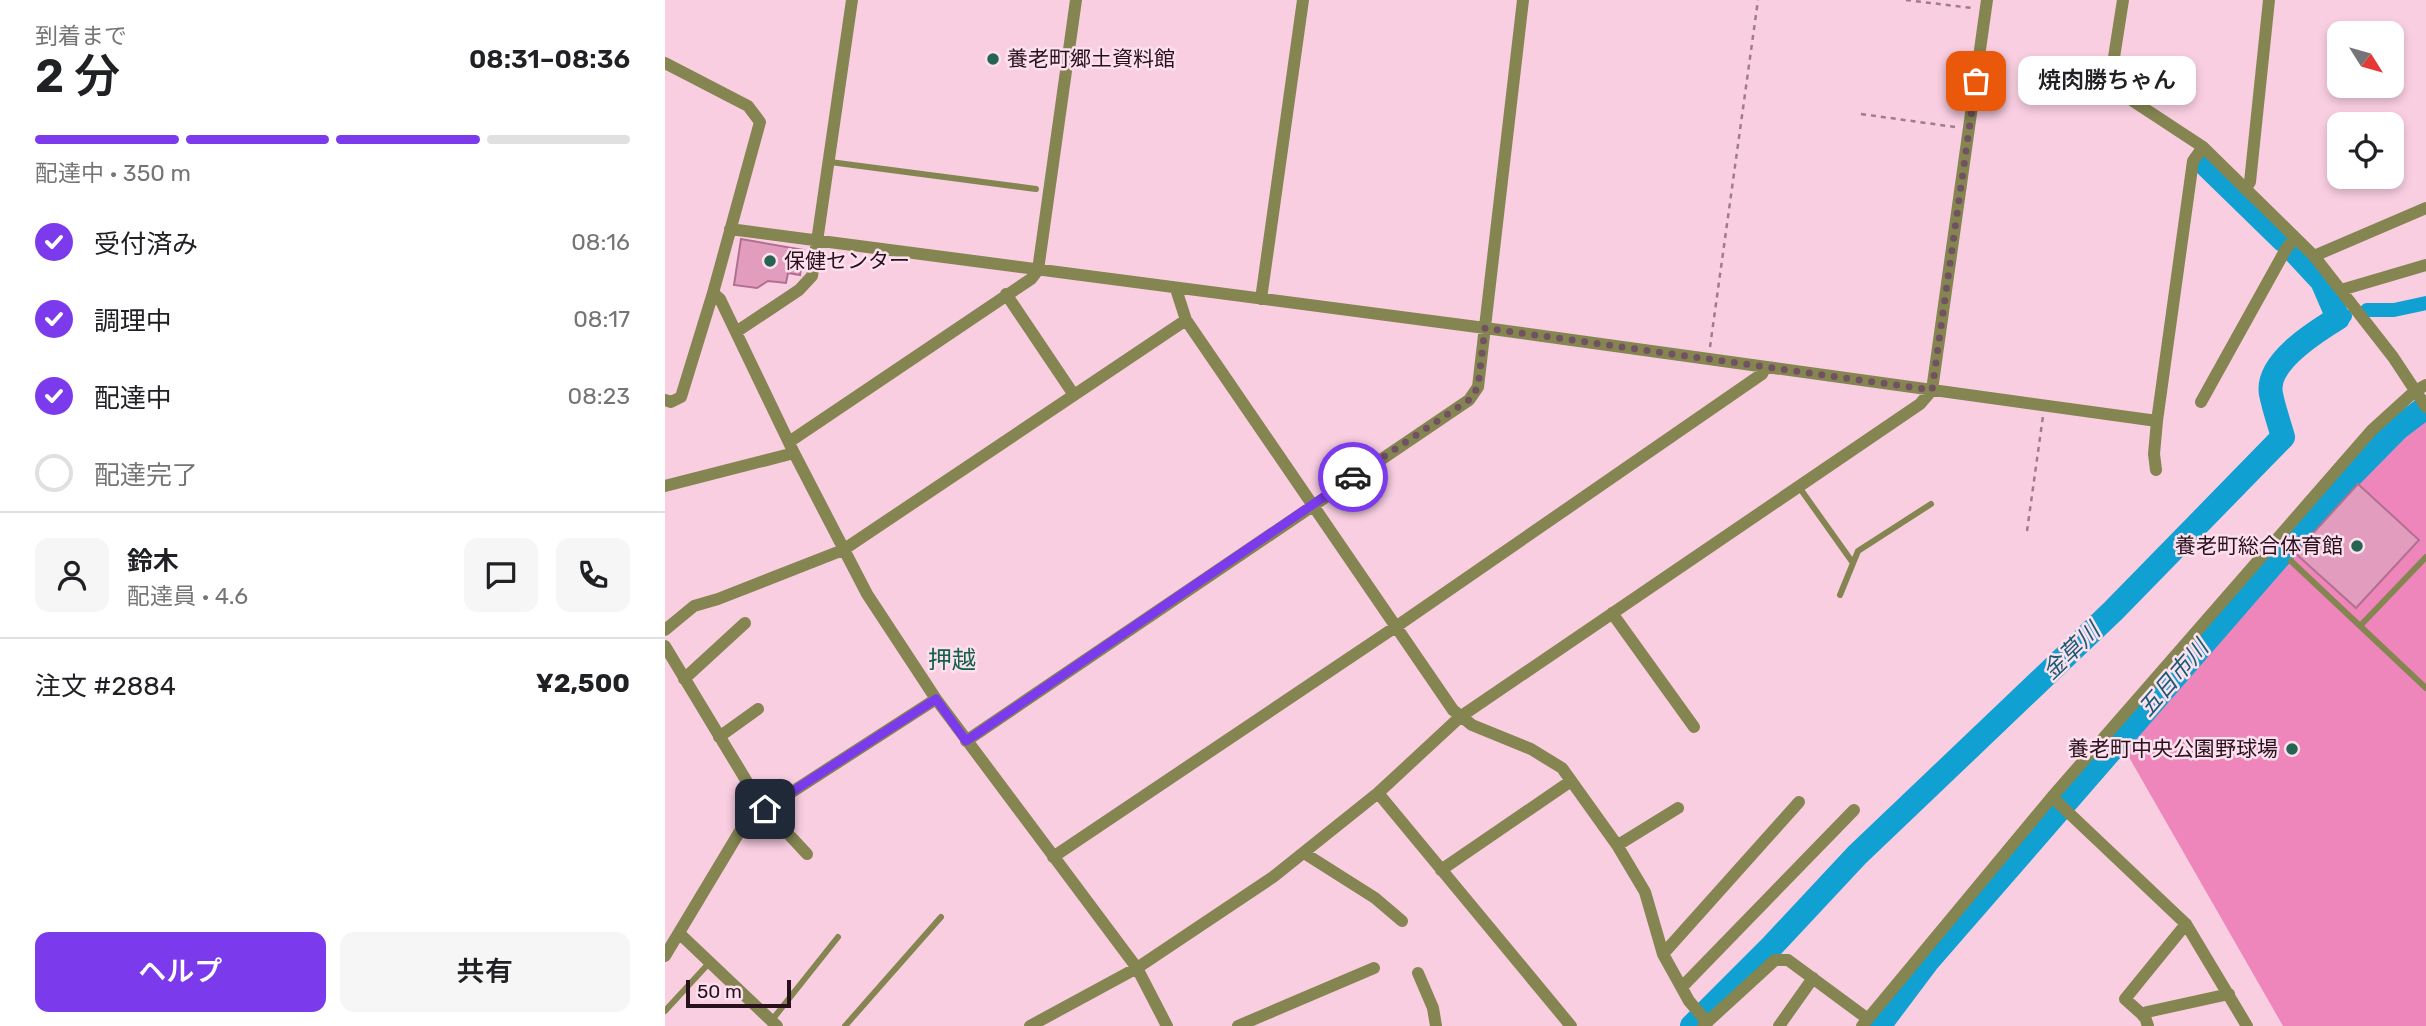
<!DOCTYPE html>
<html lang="ja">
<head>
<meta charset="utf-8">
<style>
  body { margin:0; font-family:Rubik,"Noto Sans JP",sans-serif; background:#f6f6f6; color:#202124; height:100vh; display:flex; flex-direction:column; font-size:26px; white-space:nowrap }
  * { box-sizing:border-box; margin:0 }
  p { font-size:23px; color:#757577 }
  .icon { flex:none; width:38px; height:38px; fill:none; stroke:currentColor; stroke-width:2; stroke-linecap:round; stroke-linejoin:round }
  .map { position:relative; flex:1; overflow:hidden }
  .details { display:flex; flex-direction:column; background:#fff; width:665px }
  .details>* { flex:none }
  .needle { width:46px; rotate:127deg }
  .buttons { position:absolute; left:1662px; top:21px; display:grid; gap:14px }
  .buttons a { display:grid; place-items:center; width:77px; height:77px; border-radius:14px; background:#fff; box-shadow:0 4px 10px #0003; font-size:35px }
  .scale { position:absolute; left:21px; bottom:18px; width:105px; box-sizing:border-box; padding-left:7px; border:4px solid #29101d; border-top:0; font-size:19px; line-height:24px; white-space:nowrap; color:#29101d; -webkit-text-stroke:5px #fde0ed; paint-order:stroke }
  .pin { position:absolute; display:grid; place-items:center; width:60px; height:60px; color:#fff; margin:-30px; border-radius:14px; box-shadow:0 4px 10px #0006 }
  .courier { position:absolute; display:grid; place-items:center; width:70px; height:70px; margin:-35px; border:5px solid #7c3aed; border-radius:50%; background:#fff; color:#222; box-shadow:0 2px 9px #0007 }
  .bubble { position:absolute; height:49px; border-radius:14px; background:#fff; box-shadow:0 4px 10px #0003; font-size:23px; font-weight:600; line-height:49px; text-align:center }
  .summary em { font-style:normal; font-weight:600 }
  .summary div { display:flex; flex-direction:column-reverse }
  .summary { display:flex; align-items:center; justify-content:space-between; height:119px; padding:0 35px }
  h1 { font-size:46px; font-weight:600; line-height:52px }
  .bar { display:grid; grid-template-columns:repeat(4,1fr); gap:10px 7px; align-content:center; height:84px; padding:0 35px }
  .bar i { height:9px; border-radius:5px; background:#e0e0e0 }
  .bar .on { background:#7c3aed }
  .bar p { grid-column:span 4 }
  .line { display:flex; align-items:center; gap:18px; padding:0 35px; border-top:2px solid #e0e0e0 }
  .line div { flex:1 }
  .round { display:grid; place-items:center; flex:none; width:74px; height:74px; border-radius:14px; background:#f6f6f6 }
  ol { padding:0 35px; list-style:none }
  li { display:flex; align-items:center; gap:21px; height:77px }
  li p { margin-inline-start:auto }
  li .icon { padding:7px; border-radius:50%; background:#7c3aed; color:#fff; stroke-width:4 }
  li:last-child { color:#757577 }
  li i { width:38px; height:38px; border:4px solid #e0e0e0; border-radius:50% }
  .action { display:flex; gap:14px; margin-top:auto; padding:14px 35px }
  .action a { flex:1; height:80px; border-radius:14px; background:#7c3aed; color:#fff; font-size:28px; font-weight:600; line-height:80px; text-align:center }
  .action a+a { background:#f6f6f6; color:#202124 }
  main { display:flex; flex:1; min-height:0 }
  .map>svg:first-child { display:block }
  .green { fill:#ef86bb }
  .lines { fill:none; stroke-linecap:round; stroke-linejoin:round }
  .canal { stroke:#10a0d2; stroke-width:14 }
  .river { stroke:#10a0d2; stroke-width:24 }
  .building { fill:#e29dbe; stroke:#b17090; stroke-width:2 }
  .path { stroke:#9f7c8c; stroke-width:2.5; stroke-dasharray:5 5; stroke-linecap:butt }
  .lane { stroke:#848551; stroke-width:6 }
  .street { stroke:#848551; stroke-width:12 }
  .done { stroke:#725262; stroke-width:7; stroke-dasharray:0 12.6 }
  .route { stroke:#7c3aed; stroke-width:9 }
  .poi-dot { fill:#256450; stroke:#fde0ed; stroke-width:2.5 }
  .labels { text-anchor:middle; stroke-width:5; stroke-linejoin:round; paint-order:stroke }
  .poi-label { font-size:21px; fill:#29101d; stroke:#fde0ed; text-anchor:start }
  .water-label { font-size:23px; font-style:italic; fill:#195a74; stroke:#fde0ed }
  .quarter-label { font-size:24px; fill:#13604b; stroke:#fde0ed }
</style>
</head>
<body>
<main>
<section class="details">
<div class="summary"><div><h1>2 分</h1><p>到着まで</p></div><em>08:31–08:36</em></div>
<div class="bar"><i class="on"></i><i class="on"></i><i class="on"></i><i></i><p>配達中 · 350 m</p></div>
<ol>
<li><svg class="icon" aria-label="check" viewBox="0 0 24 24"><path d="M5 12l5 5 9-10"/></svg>受付済み<p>08:16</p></li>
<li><svg class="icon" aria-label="check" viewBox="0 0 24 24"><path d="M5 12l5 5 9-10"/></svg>調理中<p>08:17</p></li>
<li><svg class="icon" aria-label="check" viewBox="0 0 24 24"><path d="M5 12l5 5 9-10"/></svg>配達中<p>08:23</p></li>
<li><i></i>配達完了</li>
</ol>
<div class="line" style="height:126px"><a class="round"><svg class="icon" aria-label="person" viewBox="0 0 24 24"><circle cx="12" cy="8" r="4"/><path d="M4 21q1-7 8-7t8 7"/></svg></a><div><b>鈴木</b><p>配達員 · 4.6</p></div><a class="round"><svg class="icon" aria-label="chat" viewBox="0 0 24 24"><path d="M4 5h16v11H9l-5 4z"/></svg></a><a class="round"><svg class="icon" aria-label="phone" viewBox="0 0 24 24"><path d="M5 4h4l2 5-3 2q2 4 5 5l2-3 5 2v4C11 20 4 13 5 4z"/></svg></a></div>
<div class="line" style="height:91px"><div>注文 #2884</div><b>¥2,500</b></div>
<div class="action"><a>ヘルプ</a><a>共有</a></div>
</section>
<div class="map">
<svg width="1761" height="1026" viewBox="0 0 1761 1026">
  <rect width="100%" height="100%" fill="#f9cee1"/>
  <path class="green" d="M1761 415V1026H1618L1457 745 1693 476Z"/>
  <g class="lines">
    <path class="canal" d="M1702 310H1729L1761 303
      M1673 318 1680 316"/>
    <path class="river" d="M1539 163 1618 240
      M1027 1026 1107 946 1192 855 1448 611 1618 437C1614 423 1609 409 1606 394 1600 363 1650 332 1673 318L1657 281 1629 251
      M1214 1026 1262 962 1673 489 1732 429 1761 407"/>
  </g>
  <path class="building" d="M76 239 139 250 135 275 123 273 121 283 103 281 92 288 69 285Z
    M1693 484 1754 540 1691 608 1630 553Z"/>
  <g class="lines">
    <path class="path" d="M1241 0 1307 8
      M1196 114 1290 127
      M1045 347 1093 0
      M1362 531 1378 416"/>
    <path class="lane" d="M165 162 371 189
      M1134 487 1188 563
      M1626 561 1761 688
      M1175 595 1193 551 1266 504
      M1695 626 1761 557
      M0 1011 45 962
      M107 1020 173 937
      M180 1026 276 917"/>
    <path class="street" d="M1458 0 1447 70 1468 101 1538 147 1649 256 1728 357 1761 407
      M0 63 83 106 95 122 48 293 16 397 6 402 0 400
      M1580 189 1585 182 1604 0
      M65 229 820 328 1492 421
      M1649 256 1761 208
      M511 289 521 320 788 710 807 725 866 749 897 768 952 845 980 892 998 954 1024 1001 1042 1022
      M1676 290 1761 265
      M48 293 55 299 129 453 202 594 271 699 472 968 502 1026
      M341 294 409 395
      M596 299 638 0
      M71 332 134 290 147 276 187 0
      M1536 402 1621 249 1630 238
      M124 442 366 279 373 270 411 0
      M1491 470 1489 454 1492 421 1528 161 1538 147
      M0 486 129 453
      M947 613 1029 727
      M0 630 29 606 53 599 178 550 521 320
      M0 646 99 810 78 826 0 956
      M19 679 80 623
      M54 737 93 709
      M301 741 804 400 813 387 858 0
      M713 793 906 1026
      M1387 797 1521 924 1582 1026
      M100 809 142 854
      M99 810 271 699
      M953 845 1013 808
      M639 853 710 898 737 921
      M388 857 732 626 1097 374 1100 368
      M776 870 906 781
      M15 934 112 1026
      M998 954 1134 802
      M753 973 768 1008 771 1026
      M1017 987 1189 810
      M1478 1016 1482 1012 1564 994
      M365 1026 472 968 608 877 713 793 795 717 1255 404 1267 390 1322 0
      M573 1026 709 968
      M1038 1026 1110 960H1123L1203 1019
      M1114 1026 1148 978
      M1197 1026 1387 797 1707 430 1750 391 1761 385
      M1483 1026 1480 1017 1460 999 1521 924"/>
  </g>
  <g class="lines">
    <path class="done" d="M688 477 804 400 813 387 820 328 1267 390 1311 81"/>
    <path class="route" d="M100 809 271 699 301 741 688 477"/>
  </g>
  <g class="poi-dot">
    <circle cx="328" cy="59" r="7"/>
    <circle cx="105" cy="261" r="7"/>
    <circle cx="1692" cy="546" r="7"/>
    <circle cx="1627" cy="749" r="7"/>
  </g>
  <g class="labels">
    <g class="poi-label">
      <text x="342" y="66">養老町郷土資料館</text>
      <text x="119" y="268">保健センター</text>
      <text x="1678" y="553" text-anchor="end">養老町総合体育館</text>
      <text x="1613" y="756" text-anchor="end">養老町中央公園野球場</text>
    </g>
    <g class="water-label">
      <text transform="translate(1406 651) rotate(-44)" y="8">金草川</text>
      <text transform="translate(1508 678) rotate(-49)" y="8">五日市川</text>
    </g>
    <g class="quarter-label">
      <text x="287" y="668">押越</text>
    </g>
  </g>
</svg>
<div class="buttons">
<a><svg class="needle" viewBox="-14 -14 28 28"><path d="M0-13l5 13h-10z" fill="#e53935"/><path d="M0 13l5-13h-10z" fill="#757577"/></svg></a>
<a><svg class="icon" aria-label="locate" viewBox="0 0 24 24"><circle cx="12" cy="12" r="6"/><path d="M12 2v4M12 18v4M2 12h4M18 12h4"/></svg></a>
</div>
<div class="scale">50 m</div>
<div class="pin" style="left:1311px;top:81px;background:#ea580c"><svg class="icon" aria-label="bag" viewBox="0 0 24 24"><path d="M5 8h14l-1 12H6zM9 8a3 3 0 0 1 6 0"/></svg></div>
<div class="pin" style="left:100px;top:809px;background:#1f2937"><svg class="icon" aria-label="home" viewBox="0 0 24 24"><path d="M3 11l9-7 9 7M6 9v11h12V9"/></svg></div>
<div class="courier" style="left:688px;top:477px"><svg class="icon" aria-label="car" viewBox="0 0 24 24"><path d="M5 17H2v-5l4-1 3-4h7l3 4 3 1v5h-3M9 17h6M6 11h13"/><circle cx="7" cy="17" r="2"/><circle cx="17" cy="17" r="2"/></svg></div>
<div class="bubble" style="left:1353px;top:56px;width:178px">焼肉勝ちゃん</div>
</div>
</main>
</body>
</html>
